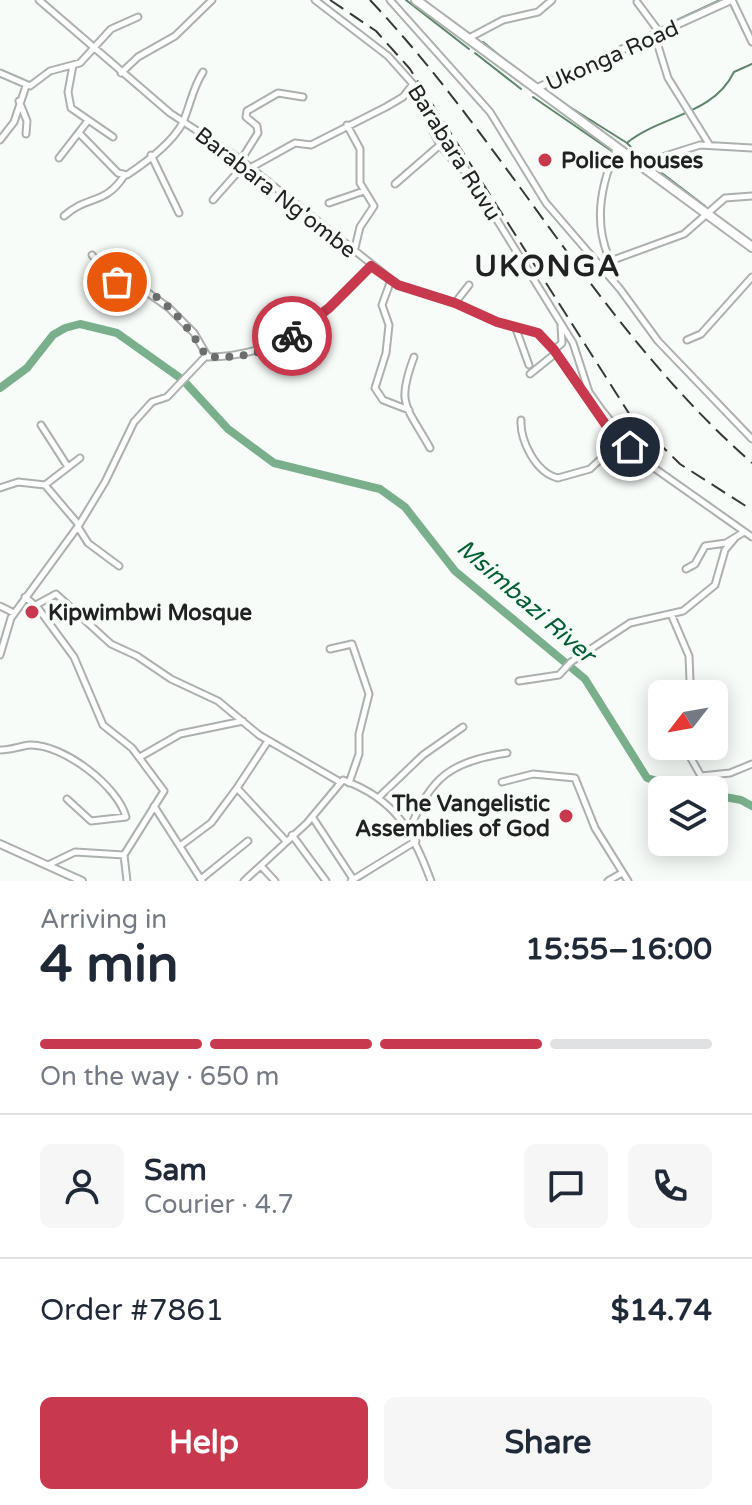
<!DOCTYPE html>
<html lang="en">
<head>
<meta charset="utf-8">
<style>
  body { margin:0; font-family:"Varela Round",sans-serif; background:#f6f6f7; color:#1f2937; height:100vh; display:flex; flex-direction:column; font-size:30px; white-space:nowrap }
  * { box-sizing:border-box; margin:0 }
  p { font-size:26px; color:#747a83 }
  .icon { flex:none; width:44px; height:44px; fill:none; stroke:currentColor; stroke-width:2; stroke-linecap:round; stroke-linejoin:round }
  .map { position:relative; height:881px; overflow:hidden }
  .side { display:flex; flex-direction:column; background:#fff; flex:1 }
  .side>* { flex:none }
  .needle { width:52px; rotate:239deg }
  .fabs { position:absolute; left:648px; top:680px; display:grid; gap:16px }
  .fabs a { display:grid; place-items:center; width:80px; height:80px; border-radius:12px; background:#fff; box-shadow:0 4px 20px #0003; font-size:40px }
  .pin { position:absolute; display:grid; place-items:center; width:68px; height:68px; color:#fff; margin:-34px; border:4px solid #fff; border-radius:50%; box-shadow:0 2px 8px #0007 }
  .courier { position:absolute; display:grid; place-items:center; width:80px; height:80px; margin:-40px; border:6px solid #c9394e; border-radius:50%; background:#fff; color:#222; box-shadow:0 2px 10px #0007 }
  .summary em { font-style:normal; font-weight:700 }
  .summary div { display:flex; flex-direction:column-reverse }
  .summary { display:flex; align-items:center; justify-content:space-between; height:136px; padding:0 40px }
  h1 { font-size:52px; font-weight:700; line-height:60px }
  .bar { display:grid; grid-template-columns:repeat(4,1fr); gap:12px 8px; align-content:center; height:96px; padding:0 40px }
  .bar i { height:10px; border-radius:6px; background:#e0e1e3 }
  .bar .selected { background:#c9394e }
  .bar p { grid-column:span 4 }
  .line { display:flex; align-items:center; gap:20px; padding:0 40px; border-top:2px solid #e0e1e3 }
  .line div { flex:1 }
  .round { display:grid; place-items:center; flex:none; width:84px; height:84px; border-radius:12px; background:#f6f6f7 }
  .cta { display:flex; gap:16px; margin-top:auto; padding:16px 40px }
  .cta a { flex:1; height:92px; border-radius:12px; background:#c9394e; color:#fff; font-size:32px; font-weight:700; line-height:92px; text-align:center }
  .cta a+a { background:#f6f6f7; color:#1f2937 }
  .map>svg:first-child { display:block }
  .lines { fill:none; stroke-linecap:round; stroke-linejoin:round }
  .stream { stroke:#5e856b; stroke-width:2 }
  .river { stroke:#79af8b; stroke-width:8 }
  .minor-casing { stroke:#acb1ad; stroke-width:9 }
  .tertiary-casing { stroke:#acb1ad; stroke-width:10 }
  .primary-casing { stroke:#acb1ad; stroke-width:12 }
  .minor { stroke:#fff; stroke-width:5 }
  .tertiary { stroke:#fff; stroke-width:6 }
  .primary { stroke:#fff; stroke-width:8 }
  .rail { stroke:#363837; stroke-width:2; stroke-dasharray:16 8; stroke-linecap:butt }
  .done { stroke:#6b6e6d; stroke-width:8; stroke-dasharray:0 14.4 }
  .route { stroke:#c9394e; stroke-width:10 }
  .poi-dot { fill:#c9394e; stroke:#f7fcf9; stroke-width:3 }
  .labels { text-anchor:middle; stroke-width:8; stroke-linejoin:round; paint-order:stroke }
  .street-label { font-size:22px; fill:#202221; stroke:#f7fcf9 }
  .poi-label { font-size:22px; font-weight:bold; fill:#202221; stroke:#f7fcf9; text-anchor:start }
  .water-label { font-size:24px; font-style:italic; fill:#005f33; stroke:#f7fcf9 }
  .district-label { font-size:30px; font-weight:bold; letter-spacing:2px; fill:#202221; stroke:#f7fcf9 }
</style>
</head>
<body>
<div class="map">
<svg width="752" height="881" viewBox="0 0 752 881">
  <rect width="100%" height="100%" fill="#f7fcf9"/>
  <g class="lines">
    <path class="stream" d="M406 0 469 49
      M689 23 702 16
      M664 26 720 0
      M658 37 681 26
      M483 42 516 69
      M475 53 521 89
      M533 97 664 187
      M554 97 627 143 644 160
      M628 142C662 115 713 115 734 72L752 64
      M650 164 705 206"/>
    <path class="river" d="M0 388 27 368 53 335 65 328 80 324 117 333 183 380 228 429 274 463 380 489 405 507 455 571 585 679 647 778 689 790
      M714 795 741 800 752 806"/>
    <g class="minor-casing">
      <path id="minor" d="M39 0 170 113 237 157 398 285 455 303 497 322 538 333 554 350 608 428 630 447
        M315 0 388 56 413 84 573 343 589 392 601 409 640 458 752 537
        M390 0 490 112 546 203 620 289 658 341 752 439
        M732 0 752 42
        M637 2 660 33
        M655 36 668 78 709 144
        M469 38 503 20 538 12 552 0
        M73 65 68 92 71 108 113 137
        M0 73 30 86 50 71 80 63 111 29 138 17
        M121 73 138 57 175 36 212 0
        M19 101 27 121 26 134
        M347 125 360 149V183L374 206 360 227 354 252
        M79 133 118 173 127 175C145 163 171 144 182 124 190 107 192 89 203 72
        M0 140 14 122 26 86
        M440 145 458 167 473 176
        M617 148C601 183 593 221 609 258L613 260 684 234 725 198 752 196
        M151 155 179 213
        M59 158 87 122
        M241 160 258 133 257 126 246 117 247 111 278 93 303 97
        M640 164 700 145 752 148
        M250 168 295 143 311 145 386 107 403 97 413 84
        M395 184 440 145 433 131 435 118
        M213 200 245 164
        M329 203 364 191
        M64 216C89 194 104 206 124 176
        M92 255 110 278 140 287 169 308 194 333 208 357C284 356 322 317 371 266
        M391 280 382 305 389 325 386 353 375 388 383 400 409 410
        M455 303 469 285
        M516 329 529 365
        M687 340 701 334 752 277
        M554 350 562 343 561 326
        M414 357C396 405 406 405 430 448
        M530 374 556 353
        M521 420C520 441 536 473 558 478L590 469 620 441
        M41 425 68 467
        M45 485 80 458
        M0 488 18 482 45 485 79 525
        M78 527 88 543 119 566
        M686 569 695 564 705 546 726 543 744 532
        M25 597 38 608 74 657 103 725 132 748 164 791 124 855 127 881
        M36 605 56 594 111 644 137 656 171 679 218 701 259 735 340 782
        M0 606 14 613
        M671 614 689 656 690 681 699 694
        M330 649 352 644 369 694 359 734V754L349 783
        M0 655 11 618 79 525 105 482 134 422 152 402 167 397 206 356
        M519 681 559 675 571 662 630 623 683 611 715 585 725 550 735 538
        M684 746 701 776 730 773 752 764
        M0 750C11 750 20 746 30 745 63 744 118 786 126 817L91 821 67 799
        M140 757 180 734 243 721
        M502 782 533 774 575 778 595 828 628 881
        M237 788 268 741
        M378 798 423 755 463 727
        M154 806 202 881
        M313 818 353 879
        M410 829C430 777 452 761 507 753
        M292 835 326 881
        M180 846 211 823 237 788 286 841
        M48 865 75 852 124 855
        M261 866 275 881
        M201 879 248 841
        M244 881 307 823 343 780C396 799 413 832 431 881
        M351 881 416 841
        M608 881 622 873"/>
    </g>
    <g class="tertiary-casing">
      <path id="tertiary" d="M535 89 731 0
        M0 844 82 881"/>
    </g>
    <g class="primary-casing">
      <path id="primary" d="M416 0 752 247"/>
    </g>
    <use href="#minor" class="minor"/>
    <use href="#tertiary" class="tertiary"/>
    <use href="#primary" class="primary"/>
    <path class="rail" d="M330 0 376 31 410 69 630 415 680 464 752 510
      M370 0C508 146 599 329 752 463"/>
  </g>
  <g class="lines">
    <path class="done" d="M117 282C125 285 134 283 141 287 168 301 192 331 206 356 232 360 271 353 292 336"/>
    <path class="route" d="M292 336 329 308 371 266 398 285 455 303 497 322 538 333 554 350 608 428 630 447"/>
  </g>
  <g class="poi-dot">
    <circle cx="545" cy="160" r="8"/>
    <circle cx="32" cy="612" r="8"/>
    <circle cx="566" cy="816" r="8"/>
  </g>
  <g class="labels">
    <g class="street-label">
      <text transform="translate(612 55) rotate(-24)" y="8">Ukonga Road</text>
      <text transform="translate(455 152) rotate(58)" y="8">Barabara Ruvu</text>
      <text transform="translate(276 192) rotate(38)" y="8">Barabara Ng'ombe</text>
    </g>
    <g class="poi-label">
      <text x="561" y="168">Police houses</text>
      <text x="48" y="620">Kipwimbwi Mosque</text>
      <text x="550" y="811" text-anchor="end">The Vangelistic<tspan x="550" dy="25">Assemblies of God</tspan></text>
    </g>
    <g class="water-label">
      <text transform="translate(526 601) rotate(41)" y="8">Msimbazi River</text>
    </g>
    <g class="district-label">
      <text x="548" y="276">UKONGA</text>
    </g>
  </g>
</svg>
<div class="fabs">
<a><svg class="needle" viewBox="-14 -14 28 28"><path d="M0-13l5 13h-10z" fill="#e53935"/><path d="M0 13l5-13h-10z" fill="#747a83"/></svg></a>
<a><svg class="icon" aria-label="layers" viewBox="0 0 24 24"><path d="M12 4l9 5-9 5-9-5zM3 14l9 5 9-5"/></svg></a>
</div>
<div class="pin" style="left:117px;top:282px;background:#ea580c"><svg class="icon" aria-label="bag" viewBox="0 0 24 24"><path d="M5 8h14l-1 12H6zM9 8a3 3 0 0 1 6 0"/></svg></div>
<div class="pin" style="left:630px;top:447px;background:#1f2937"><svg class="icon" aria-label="home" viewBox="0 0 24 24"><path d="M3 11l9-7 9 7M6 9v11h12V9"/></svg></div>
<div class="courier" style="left:292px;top:336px"><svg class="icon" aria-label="bike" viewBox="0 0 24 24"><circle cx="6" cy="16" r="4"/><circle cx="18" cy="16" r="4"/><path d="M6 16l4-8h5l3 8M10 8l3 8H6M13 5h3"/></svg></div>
</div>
<section class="side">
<div class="summary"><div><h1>4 min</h1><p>Arriving in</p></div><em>15:55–16:00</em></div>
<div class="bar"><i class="selected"></i><i class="selected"></i><i class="selected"></i><i></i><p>On the way · 650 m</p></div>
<div class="line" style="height:144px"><a class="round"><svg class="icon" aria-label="person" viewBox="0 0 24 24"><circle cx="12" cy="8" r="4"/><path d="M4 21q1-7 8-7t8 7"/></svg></a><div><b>Sam</b><p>Courier · 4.7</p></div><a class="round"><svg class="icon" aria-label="chat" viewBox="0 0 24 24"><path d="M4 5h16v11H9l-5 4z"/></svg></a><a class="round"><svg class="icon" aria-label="phone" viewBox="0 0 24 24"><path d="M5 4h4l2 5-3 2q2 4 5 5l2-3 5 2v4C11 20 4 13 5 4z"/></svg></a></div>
<div class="line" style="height:104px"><div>Order #7861</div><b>$14.74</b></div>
<div class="cta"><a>Help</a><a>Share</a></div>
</section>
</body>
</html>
